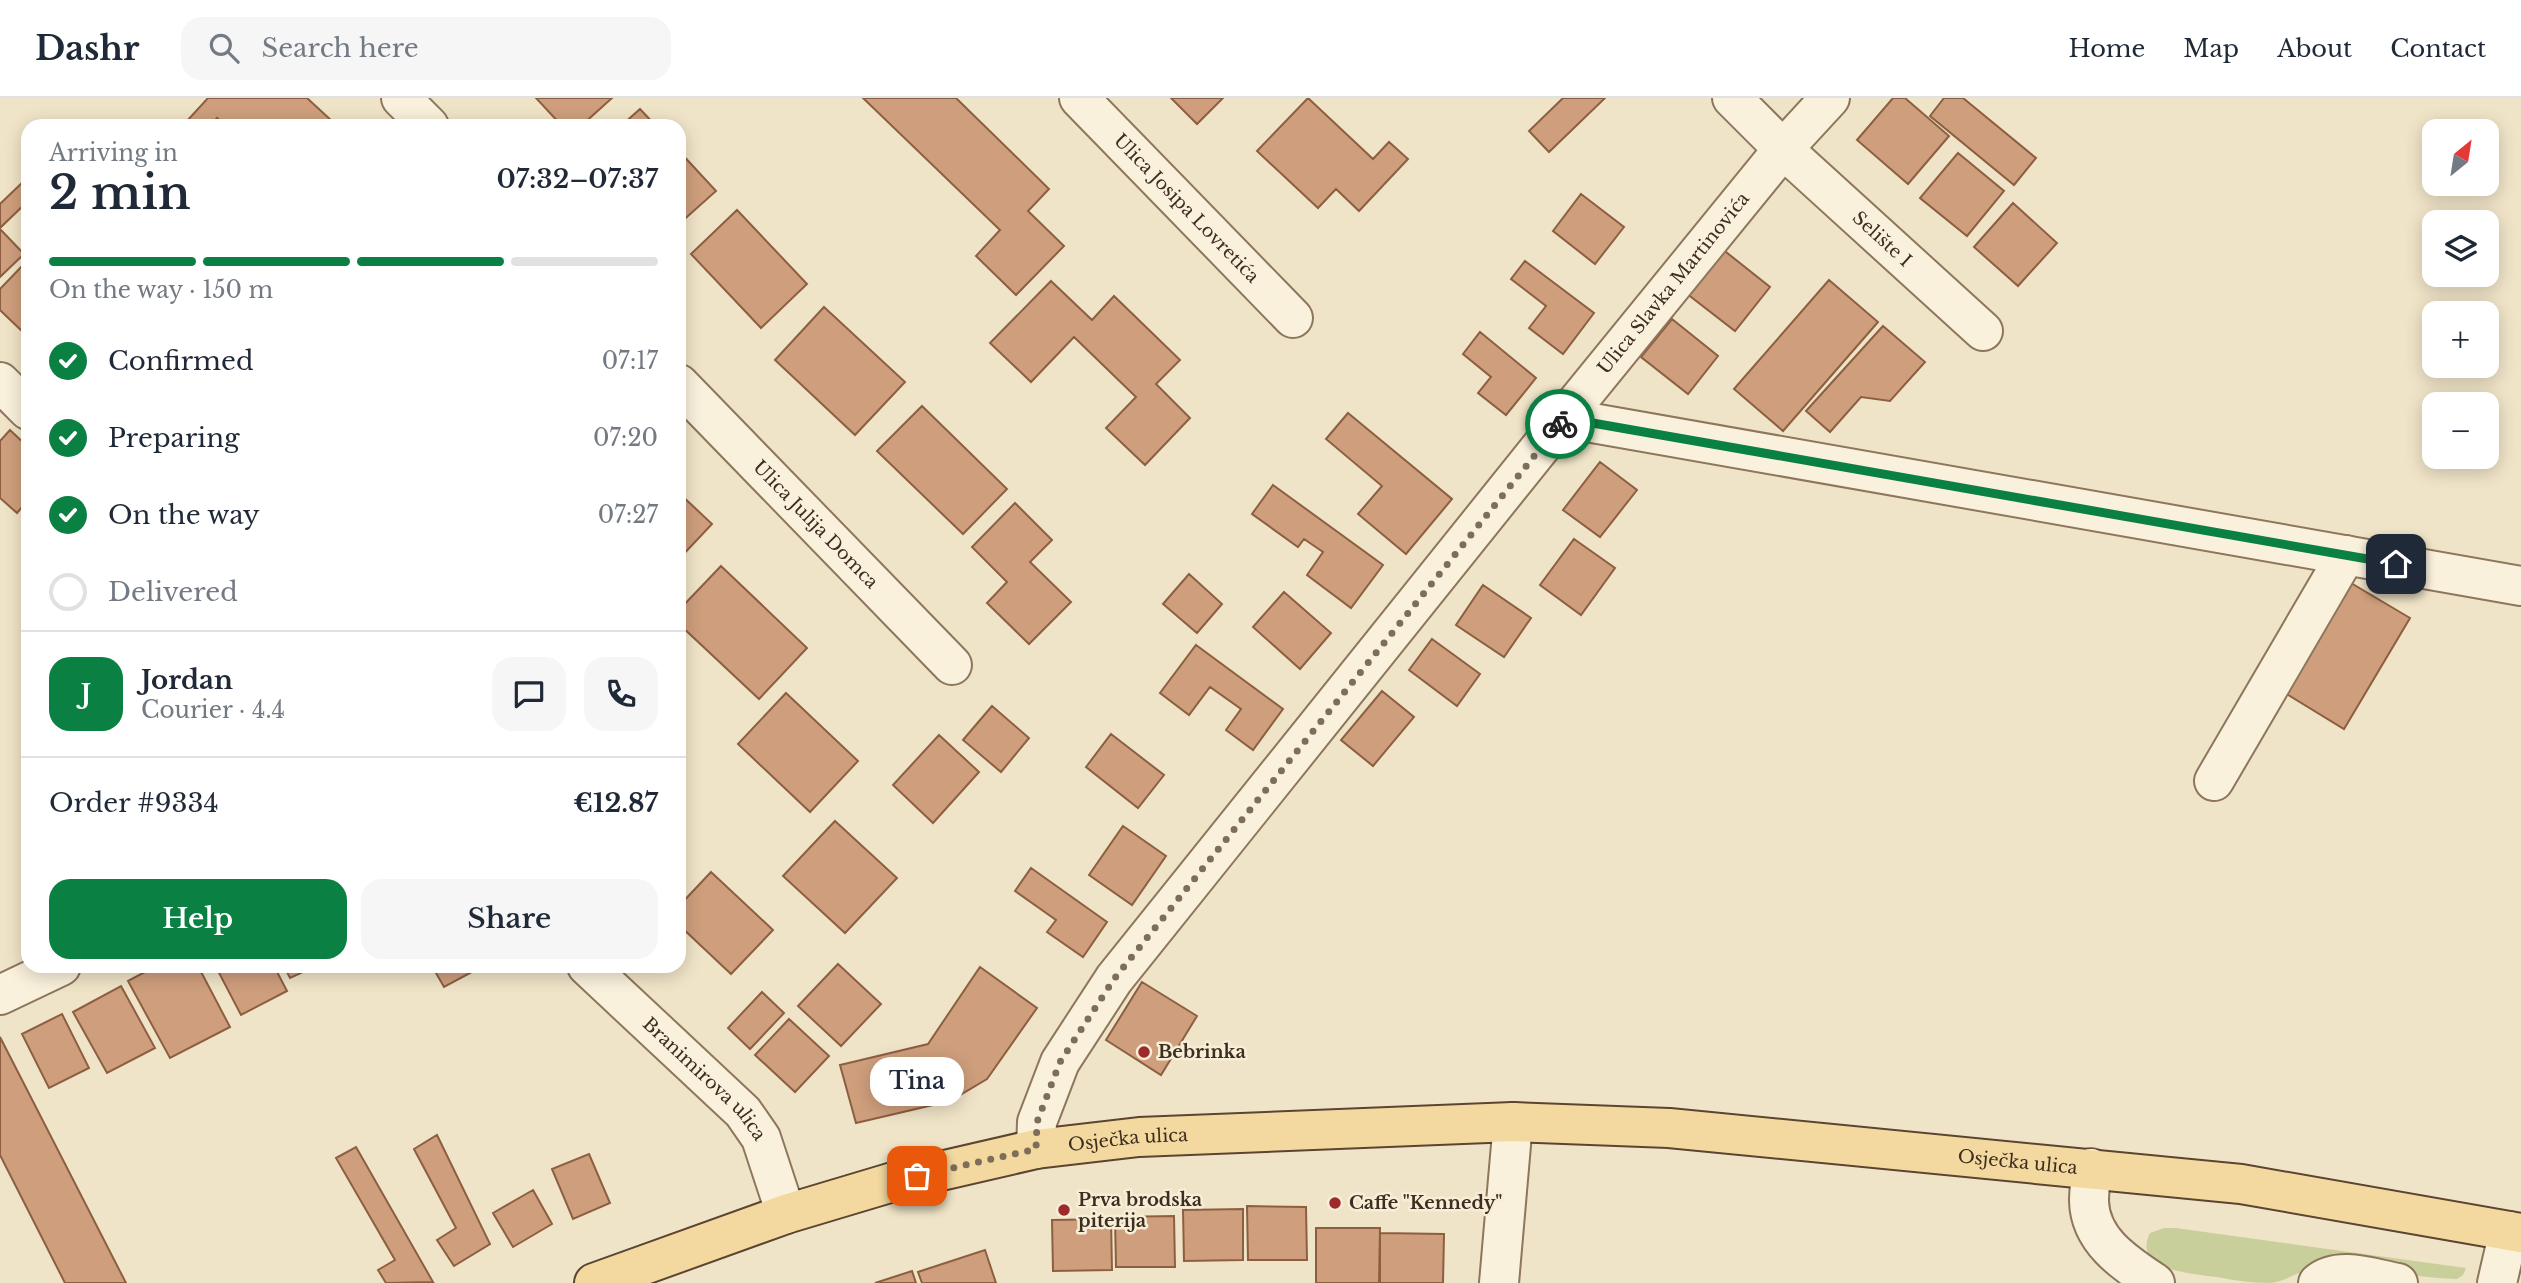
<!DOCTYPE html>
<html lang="en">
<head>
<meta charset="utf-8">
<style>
  body { margin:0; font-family:"Libre Baskerville",serif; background:#f6f6f7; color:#1f2937; height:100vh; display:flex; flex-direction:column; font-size:26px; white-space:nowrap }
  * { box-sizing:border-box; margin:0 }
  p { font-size:23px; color:#747a83 }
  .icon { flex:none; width:38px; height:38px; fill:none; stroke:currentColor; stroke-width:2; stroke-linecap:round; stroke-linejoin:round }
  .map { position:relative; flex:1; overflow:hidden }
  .panel { position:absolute; left:21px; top:21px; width:665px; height:854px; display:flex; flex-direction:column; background:#fff; border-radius:21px; box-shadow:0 4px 18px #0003 }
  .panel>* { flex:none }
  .needle { width:46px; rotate:30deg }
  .controls { position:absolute; left:2422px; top:21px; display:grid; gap:14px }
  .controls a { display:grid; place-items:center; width:77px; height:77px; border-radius:14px; background:#fff; box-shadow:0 4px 18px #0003; font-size:35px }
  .pin { position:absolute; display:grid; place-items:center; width:60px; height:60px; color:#fff; margin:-30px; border-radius:14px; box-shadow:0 4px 10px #0006 }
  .courier { position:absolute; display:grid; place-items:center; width:70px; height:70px; margin:-35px; border:5px solid #0b8043; border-radius:50%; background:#fff; color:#222; box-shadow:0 2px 9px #0007 }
  .bubble { position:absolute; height:49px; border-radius:21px; background:#fff; box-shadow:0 4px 18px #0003; font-size:23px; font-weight:600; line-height:49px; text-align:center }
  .summary em { font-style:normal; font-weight:600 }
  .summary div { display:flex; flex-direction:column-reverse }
  .summary { display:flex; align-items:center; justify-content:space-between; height:119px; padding:0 28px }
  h1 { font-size:46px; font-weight:600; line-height:52px }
  .bar { display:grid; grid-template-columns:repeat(4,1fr); gap:10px 7px; align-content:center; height:84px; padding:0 28px }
  .bar i { height:9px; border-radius:5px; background:#e0e1e3 }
  .bar .active { background:#0b8043 }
  .bar p { grid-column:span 4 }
  .line { display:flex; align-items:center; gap:18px; padding:0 28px; border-top:2px solid #e0e1e3 }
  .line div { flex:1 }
  .round { display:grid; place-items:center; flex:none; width:74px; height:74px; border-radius:21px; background:#f6f6f7 }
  ol { padding:0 28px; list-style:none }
  li { display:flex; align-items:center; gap:21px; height:77px }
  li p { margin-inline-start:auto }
  li .icon { padding:7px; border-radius:50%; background:#0b8043; color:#fff; stroke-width:4 }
  li:last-child { color:#747a83 }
  li i { width:38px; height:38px; border:4px solid #e0e1e3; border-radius:50% }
  .action { display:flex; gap:14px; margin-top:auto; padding:14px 28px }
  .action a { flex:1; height:80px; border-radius:21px; background:#0b8043; color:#fff; font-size:28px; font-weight:600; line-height:80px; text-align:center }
  .action a+a { background:#f6f6f7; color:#1f2937 }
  header { display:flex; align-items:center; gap:42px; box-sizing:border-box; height:98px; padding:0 35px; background:#fff; border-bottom:2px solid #e0e1e3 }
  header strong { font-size:33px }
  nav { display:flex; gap:38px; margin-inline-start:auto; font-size:24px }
  .search { width:490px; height:63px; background:#f6f6f7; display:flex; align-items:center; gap:18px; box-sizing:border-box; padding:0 24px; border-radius:21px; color:#747a83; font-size:26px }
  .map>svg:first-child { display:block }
  .green { fill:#c9cf9b }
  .building { fill:#cf9f7d; stroke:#8d5f41; stroke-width:2 }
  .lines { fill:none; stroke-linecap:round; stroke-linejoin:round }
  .minor-casing { stroke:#8d765c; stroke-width:42 }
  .major-casing { stroke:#5b4430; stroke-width:42 }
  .minor { stroke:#faf1dc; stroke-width:38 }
  .major { stroke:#f3d9a0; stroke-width:38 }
  .done { stroke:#7c6e5b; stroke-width:7; stroke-dasharray:0 12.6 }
  .route { stroke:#0b8043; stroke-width:9 }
  .poi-dot { fill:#9e2a2b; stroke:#f7eed8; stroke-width:2.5 }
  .labels { text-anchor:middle; stroke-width:5; stroke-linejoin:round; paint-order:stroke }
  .street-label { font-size:18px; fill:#3d2e20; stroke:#f7eed8 }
  .poi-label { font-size:18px; font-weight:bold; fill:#3d2e20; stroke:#f7eed8; text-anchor:start }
</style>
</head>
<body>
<header>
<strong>Dashr</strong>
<div class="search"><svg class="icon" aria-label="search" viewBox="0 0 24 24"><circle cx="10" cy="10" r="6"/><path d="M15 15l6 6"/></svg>Search here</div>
<nav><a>Home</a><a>Map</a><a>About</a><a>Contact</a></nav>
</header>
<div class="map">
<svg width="2521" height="1185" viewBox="0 0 2521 1185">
  <rect width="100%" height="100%" fill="#f0e4c8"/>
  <path class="green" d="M2164 1130H2176L2466 1170 2463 1177 2457 1181C2414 1180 2372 1170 2330 1168 2307 1166 2291 1183 2269 1185 2252 1185 2233 1182 2216 1179 2194 1176 2131 1172 2150 1135Z"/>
  <path class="building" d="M208 0H307L333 24 329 28H226L217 20 210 28H190L186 24Z
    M536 0H612L581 28H562Z
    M863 0H956L1049 91 1028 113 1064 148 1016 197 976 158 1000 132Z
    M1171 0H1223L1197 26Z
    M1308 0 1373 61 1389 44 1408 61 1359 113 1336 91 1318 110 1257 53Z
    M1563 0H1605L1549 54 1529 33Z
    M1893 0H1905L1949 38 1908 86 1857 42Z
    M1944 0H1963L2036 60 2014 87 1930 18Z
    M640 11 656 28H621Z
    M679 53 716 93 679 126Z
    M1958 55 2004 93 1967 138 1920 100Z
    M28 79V103L0 130V106Z
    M1581 96 1624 129 1595 166 1553 133Z
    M2013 105 2057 145 2018 188 1974 149Z
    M737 112 807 186 761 230 691 156Z
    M0 131 24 156 0 179Z
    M1721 150 1770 189 1735 233 1686 195Z
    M1525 163 1594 215 1563 256 1529 230 1546 208 1511 181Z
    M25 165 28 168V239L0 212V191Z
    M1829 182 1878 224 1783 333 1734 291Z
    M1051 183 1092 222 1114 198 1180 262 1156 286 1190 320 1145 367 1106 330 1136 299 1074 239 1031 284 990 245Z
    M824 209 905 284 855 337 775 262Z
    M1672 221 1718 258 1688 296 1641 259Z
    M1883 228 1925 264 1890 303 1861 299 1830 334 1806 313Z
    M1480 234 1536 280 1506 317 1478 295 1491 279 1463 256Z
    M922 308 1007 391 963 436 877 353Z
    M1348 315 1452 401 1406 456 1358 416 1382 388 1326 341Z
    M10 332 28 349V402L17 415 0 400V343Z
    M1600 364 1637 392 1600 439 1563 412Z
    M1273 387 1383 467 1351 510 1307 477 1323 454 1304 441 1298 449 1252 416Z
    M679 395 712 426 679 461Z
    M1015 405 1052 442 1030 464 1071 504 1029 546 987 505 1007 484 972 449Z
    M1574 441 1615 470 1581 517 1540 487Z
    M721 468 807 550 759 601 679 526V512Z
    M1189 476 1222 506 1197 535 1163 506Z
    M2351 485 2410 520 2344 631 2285 595Z
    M1483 487 1531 520 1504 559 1456 527Z
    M1284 494 1331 535 1300 571 1253 529Z
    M1432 541 1480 576 1457 608 1409 572Z
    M1196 547 1283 611 1253 652 1226 632 1241 611 1210 589 1189 617 1160 595Z
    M1382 593 1414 619 1373 668 1341 642Z
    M786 595 858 663 810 714 738 646Z
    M992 608 1029 640 1001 674 963 642Z
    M1111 636 1164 677 1138 710 1086 669Z
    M939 637 979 674 933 725 893 687Z
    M835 723 897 780 845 835 783 778Z
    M1123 728 1166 758 1132 807 1089 777Z
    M1031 770 1107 824 1083 859 1047 834 1056 822 1015 793Z
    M711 774 773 832 731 876 679 827V808Z
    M838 866 881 906 841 948 798 908Z
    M156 868H198L230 929 170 960 128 883Z
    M223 868H274L287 893 241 917 217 871Z
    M284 868H316L290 880Z
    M432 868H483L444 889Z
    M980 869 1037 910 987 981 950 1003 856 1025 840 967 928 946Z
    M1142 884 1197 918 1161 977 1106 942Z
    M121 888 155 950 107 975 73 914Z
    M762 894 784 915 750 951 728 930Z
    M62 916 89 970 49 990 22 936Z
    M789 921 829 958 795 994 755 957Z
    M0 939 126 1185H65L0 1057Z
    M437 1037 490 1146 454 1168 437 1142 456 1130 414 1051Z
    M356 1049 433 1184 386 1185 378 1172 395 1162 336 1060Z
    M589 1056 610 1105 573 1121 552 1071Z
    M533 1092 552 1126 513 1149 493 1115Z
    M1247 1108 1306 1109 1307 1162H1248Z
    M1243 1111V1162L1184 1163 1183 1112Z
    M1174 1118 1175 1169H1116L1115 1119Z
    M1111 1121 1112 1172 1053 1173 1052 1122Z
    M1316 1130H1380L1379 1185H1316Z
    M1380 1135 1444 1136 1443 1185H1380Z
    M985 1152 996 1185H922L918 1174Z
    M912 1173 916 1185H875Z"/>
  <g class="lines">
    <g class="minor-casing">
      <g id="minor">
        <path d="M401 0 429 28"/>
        <path id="s1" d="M1079 0 1293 220"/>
        <path id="s2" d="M1732 0 1783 51 1983 233"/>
        <path d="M0 284 28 312"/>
        <path id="s3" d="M679 286 952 567"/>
        <path d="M1564 320 2521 488"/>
        <path d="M2214 683 2346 457"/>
        <path id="s4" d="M587 868 743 1014 761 1040 786 1116"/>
        <path d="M0 897 61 868"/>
        <path id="s5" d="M1036 1051 1037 1024 1060 964 1114 881 1564 320 1783 51 1830 0"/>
        <path d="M2091 1070C2091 1081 2089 1092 2089 1103 2090 1143 2125 1165 2155 1185"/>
        <path d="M1499 1185 1513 1024"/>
        <path d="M2318 1185C2339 1167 2374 1181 2398 1185"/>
        <path d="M2497 1185 2509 1133"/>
      </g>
    </g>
    <g class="major-casing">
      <g id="major">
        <path id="s6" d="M594 1185 786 1116 893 1084 1036 1051 1139 1039 1513 1024 1669 1030 2241 1086 2521 1135"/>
      </g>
    </g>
    <use href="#minor" class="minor"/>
    <use href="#major" class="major"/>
  </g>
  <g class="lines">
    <path class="done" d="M917 1078 1036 1051 1037 1024 1060 964 1114 881 1560 326"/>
    <path class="route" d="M1560 326 1564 320 2396 466"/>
  </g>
  <g class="poi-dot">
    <circle cx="1144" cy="954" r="7"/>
    <circle cx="1335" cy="1105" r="7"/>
    <circle cx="1064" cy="1112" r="7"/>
  </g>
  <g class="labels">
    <g class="street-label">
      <text dy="6" stroke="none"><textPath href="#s1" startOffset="154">Ulica Josipa Lovretića</textPath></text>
      <text dy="6" stroke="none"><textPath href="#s2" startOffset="206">Selište I</textPath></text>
      <text dy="6" stroke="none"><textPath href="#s5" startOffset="1083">Ulica Slavka Martinovića</textPath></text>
      <text dy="6" stroke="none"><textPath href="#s3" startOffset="196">Ulica Julija Domca</textPath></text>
      <text dy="6" stroke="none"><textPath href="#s4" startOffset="163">Branimirova ulica</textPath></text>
      <text dy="6" stroke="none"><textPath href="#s6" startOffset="555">Osječka ulica</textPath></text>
      <text dy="6" stroke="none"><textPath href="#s6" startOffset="1447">Osječka ulica</textPath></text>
    </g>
    <g class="poi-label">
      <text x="1158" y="960">Bebrinka</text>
      <text x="1078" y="1108">Prva brodska<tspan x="1078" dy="21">piterija</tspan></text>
      <text x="1349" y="1111">Caffe "Kennedy"</text>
    </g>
  </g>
</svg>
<div class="controls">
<a><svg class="needle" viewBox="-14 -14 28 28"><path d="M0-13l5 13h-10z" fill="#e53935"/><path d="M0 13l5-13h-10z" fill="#747a83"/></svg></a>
<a><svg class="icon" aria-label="layers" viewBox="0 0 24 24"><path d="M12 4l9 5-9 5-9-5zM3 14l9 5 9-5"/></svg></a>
<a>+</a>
<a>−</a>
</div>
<div class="pin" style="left:917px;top:1078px;background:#ea580c"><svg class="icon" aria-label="bag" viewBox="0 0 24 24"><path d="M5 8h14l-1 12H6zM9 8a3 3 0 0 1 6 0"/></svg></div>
<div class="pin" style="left:2396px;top:466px;background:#1f2937"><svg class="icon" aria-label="home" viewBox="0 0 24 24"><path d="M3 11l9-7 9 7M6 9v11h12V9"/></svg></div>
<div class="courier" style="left:1560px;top:326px"><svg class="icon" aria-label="bike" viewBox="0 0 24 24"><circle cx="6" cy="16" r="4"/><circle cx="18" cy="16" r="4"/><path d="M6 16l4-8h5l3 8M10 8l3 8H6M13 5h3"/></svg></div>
<div class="bubble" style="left:870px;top:959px;width:94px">Tina</div>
<section class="panel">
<div class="summary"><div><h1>2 min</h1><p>Arriving in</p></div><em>07:32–07:37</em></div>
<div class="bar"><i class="active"></i><i class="active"></i><i class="active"></i><i></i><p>On the way · 150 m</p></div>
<ol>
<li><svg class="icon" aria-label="check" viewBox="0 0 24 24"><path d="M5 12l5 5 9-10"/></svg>Confirmed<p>07:17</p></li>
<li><svg class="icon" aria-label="check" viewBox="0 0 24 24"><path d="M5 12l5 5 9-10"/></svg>Preparing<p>07:20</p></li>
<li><svg class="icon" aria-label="check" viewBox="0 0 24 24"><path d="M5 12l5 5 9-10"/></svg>On the way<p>07:27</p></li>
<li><i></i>Delivered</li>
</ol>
<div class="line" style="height:126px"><b class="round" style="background:#0b8043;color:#fff">J</b><div><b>Jordan</b><p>Courier · 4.4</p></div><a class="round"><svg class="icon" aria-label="chat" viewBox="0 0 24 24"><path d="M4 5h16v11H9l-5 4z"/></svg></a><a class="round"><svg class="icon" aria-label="phone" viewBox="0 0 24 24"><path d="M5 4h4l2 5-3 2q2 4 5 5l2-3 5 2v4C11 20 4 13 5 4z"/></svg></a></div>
<div class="line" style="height:91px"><div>Order #9334</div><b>€12.87</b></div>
<div class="action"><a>Help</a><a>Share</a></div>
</section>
</div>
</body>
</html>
